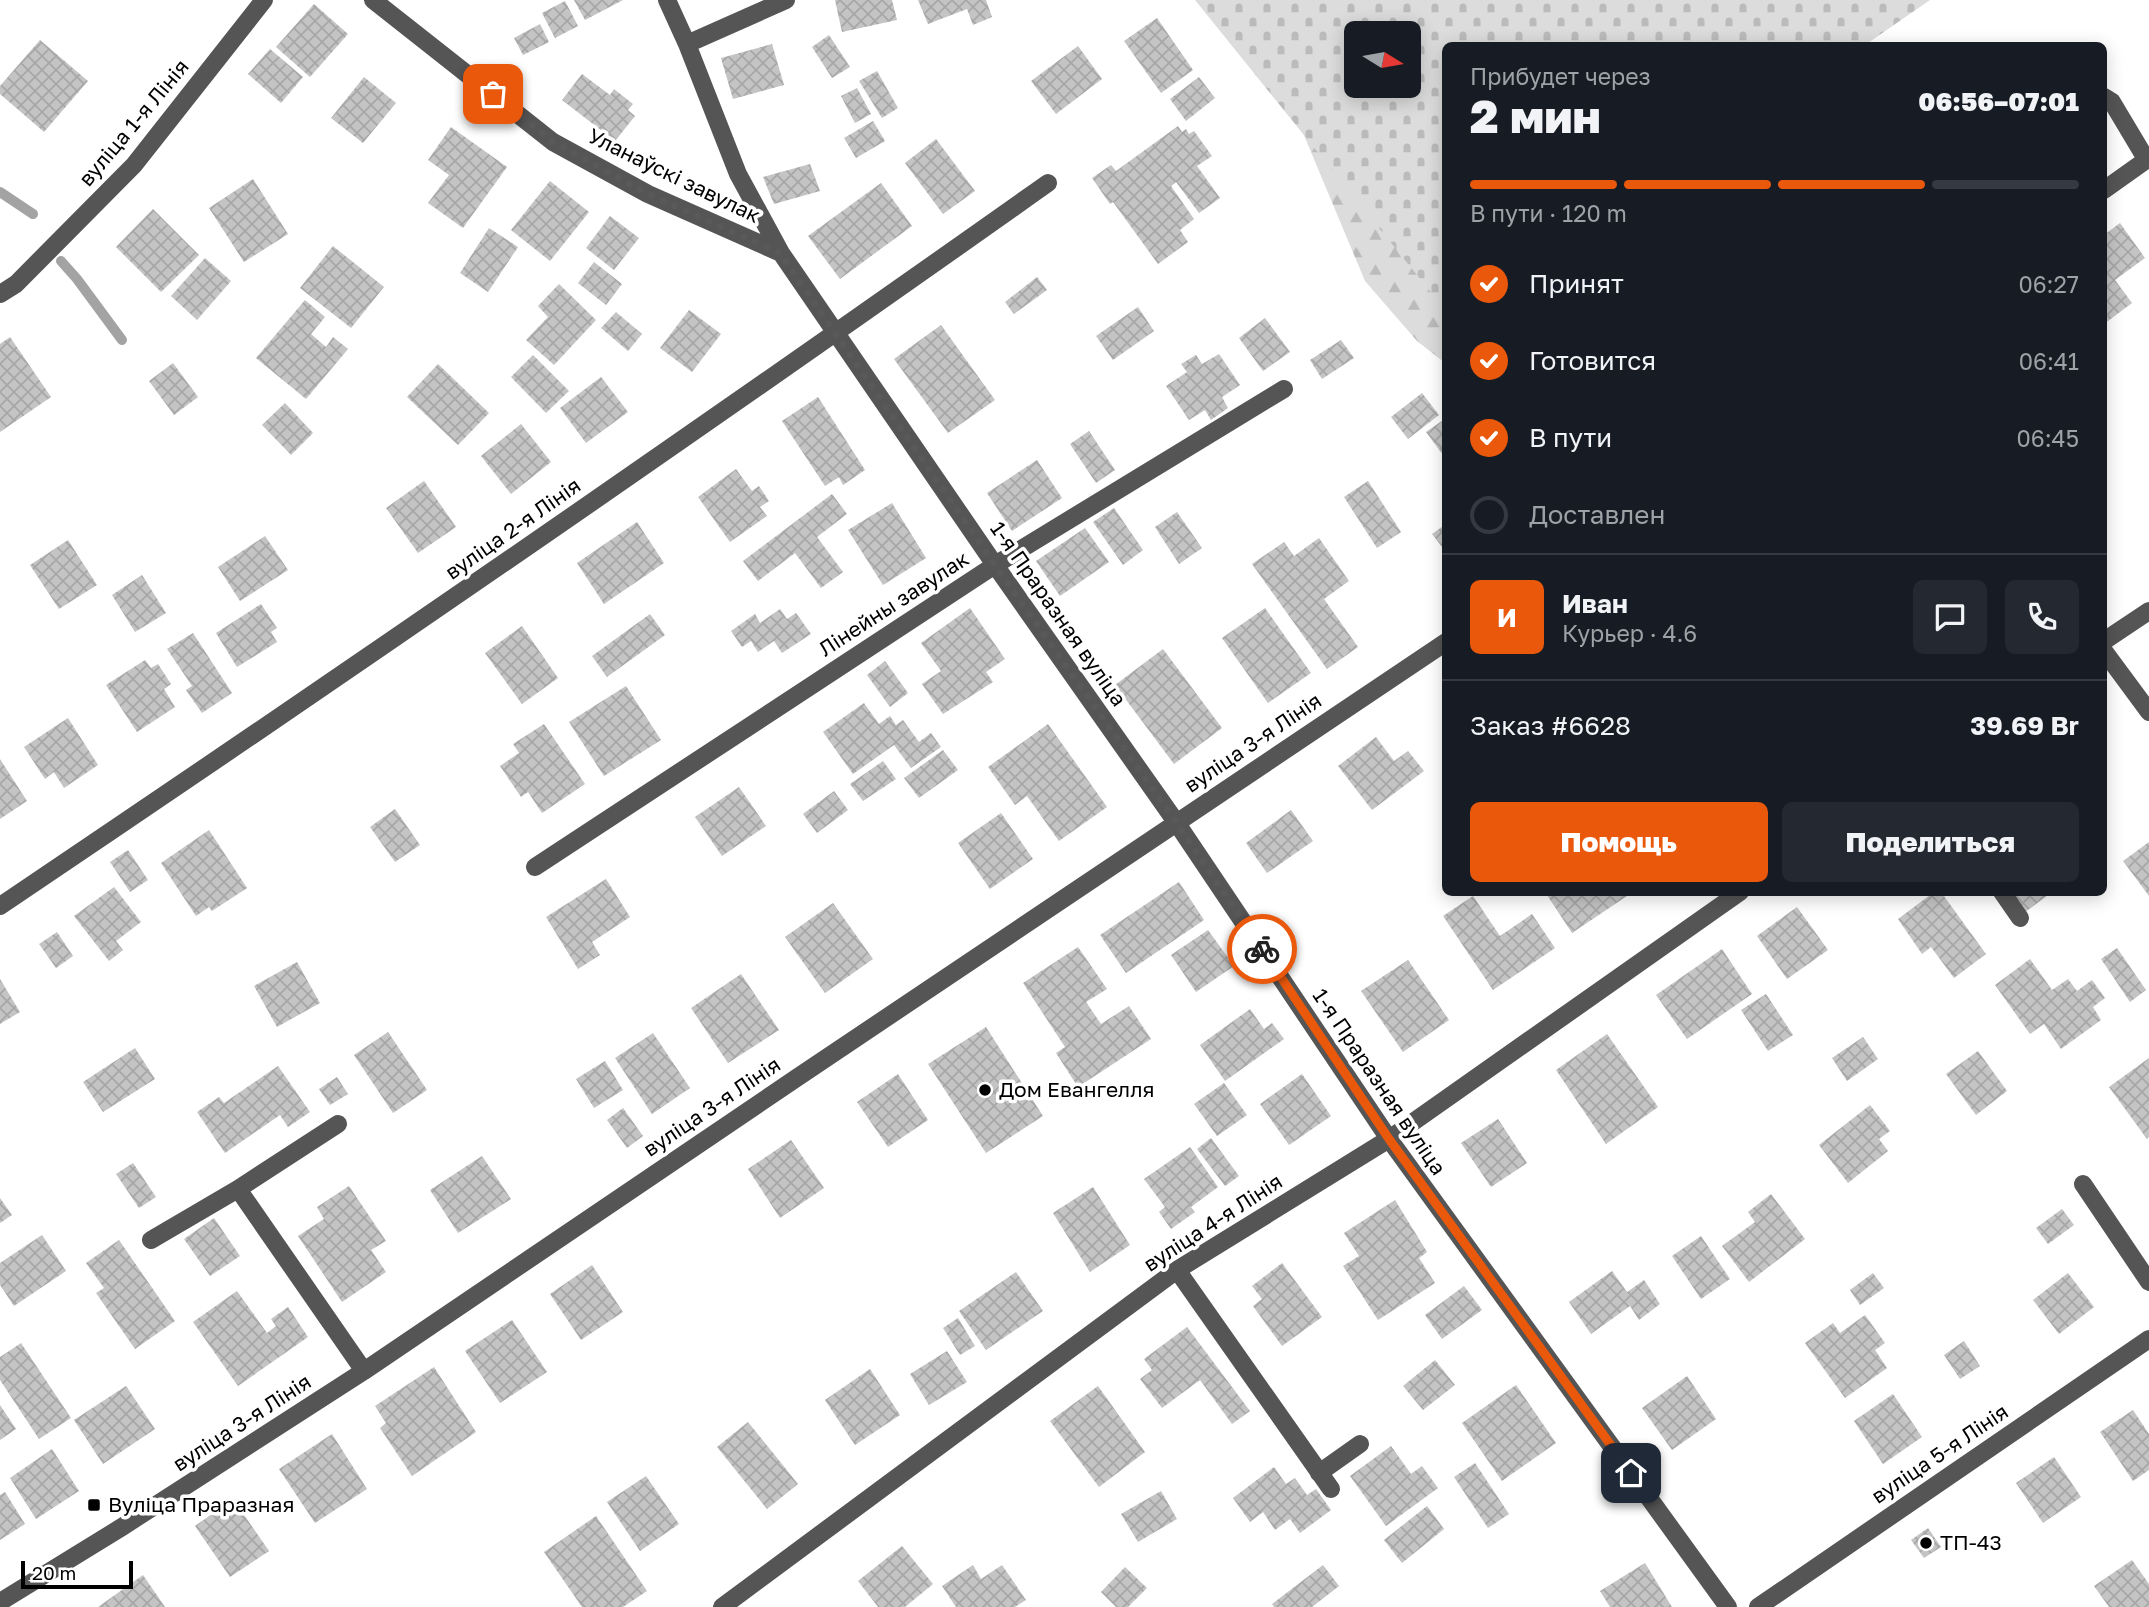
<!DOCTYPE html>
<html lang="ru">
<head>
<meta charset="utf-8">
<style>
  body { margin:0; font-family:"Golos Text",sans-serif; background:#242831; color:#f1f3f6; height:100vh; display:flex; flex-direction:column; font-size:26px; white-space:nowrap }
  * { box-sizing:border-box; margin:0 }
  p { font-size:23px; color:#9ea1a6 }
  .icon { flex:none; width:38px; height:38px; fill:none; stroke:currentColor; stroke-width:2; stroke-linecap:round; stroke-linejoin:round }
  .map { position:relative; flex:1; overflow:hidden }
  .drawer { position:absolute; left:1442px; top:42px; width:665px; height:854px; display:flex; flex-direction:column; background:#171b24; border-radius:10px; box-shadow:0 4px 18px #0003 }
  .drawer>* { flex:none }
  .needle { width:46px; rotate:101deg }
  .controls { position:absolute; left:1344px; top:21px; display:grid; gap:14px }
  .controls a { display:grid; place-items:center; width:77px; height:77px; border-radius:10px; background:#171b24; box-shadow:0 4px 18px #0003; font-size:35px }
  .scale { position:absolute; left:21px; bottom:18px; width:112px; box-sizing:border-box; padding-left:7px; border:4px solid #000; border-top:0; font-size:19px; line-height:24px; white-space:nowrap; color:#000; -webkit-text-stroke:5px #fff; paint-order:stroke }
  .pin { position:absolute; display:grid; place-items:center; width:60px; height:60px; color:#fff; margin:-30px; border-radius:14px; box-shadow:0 4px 10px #0006 }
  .courier { position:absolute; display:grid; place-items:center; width:70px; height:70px; margin:-35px; border:5px solid #ea580c; border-radius:50%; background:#fff; color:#222; box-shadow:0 2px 9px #0007 }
  .summary em { font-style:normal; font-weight:800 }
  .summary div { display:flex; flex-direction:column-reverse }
  .summary { display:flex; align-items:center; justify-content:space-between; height:119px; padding:0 28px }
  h1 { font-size:46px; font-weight:800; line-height:52px }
  .bar { display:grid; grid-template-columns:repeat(4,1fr); gap:10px 7px; align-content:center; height:84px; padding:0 28px }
  .bar i { height:9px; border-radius:5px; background:#363941 }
  .bar .current { background:#ea580c }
  .bar p { grid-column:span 4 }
  .line { display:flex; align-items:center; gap:18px; padding:0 28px; border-top:2px solid #363941 }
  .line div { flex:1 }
  .round { display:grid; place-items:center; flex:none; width:74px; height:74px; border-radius:10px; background:#242831 }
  ol { padding:0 28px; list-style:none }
  li { display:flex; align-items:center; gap:21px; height:77px }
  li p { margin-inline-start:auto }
  li .icon { padding:7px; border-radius:50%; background:#ea580c; color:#fff; stroke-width:4 }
  li:last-child { color:#9ea1a6 }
  li i { width:38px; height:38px; border:4px solid #363941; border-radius:50% }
  .primary-button { display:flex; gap:14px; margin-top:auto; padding:14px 28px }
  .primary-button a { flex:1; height:80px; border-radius:10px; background:#ea580c; color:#fff; font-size:28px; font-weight:800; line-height:80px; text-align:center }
  .primary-button a+a { background:#242831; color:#f1f3f6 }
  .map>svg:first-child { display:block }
  .forest { fill:url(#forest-firs); fill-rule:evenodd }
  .cemetery { fill:url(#cemetery-stones); fill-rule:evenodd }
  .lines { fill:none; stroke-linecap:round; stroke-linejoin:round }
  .stream { stroke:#a3a3a3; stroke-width:10 }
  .building { fill:url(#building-cross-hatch) }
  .minor { stroke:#555; stroke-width:18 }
  .done { stroke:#595959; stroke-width:7; stroke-dasharray:0 12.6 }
  .route { stroke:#ea580c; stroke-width:9 }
  .poi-dot { fill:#000; stroke:#fff; stroke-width:2.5 }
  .labels { text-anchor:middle; stroke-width:7; stroke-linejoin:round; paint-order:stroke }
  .street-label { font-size:21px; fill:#000; stroke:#fff }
  .poi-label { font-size:21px; fill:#000; stroke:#fff; text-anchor:start }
</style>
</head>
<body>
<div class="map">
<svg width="2149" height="1607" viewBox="0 0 2149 1607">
  <defs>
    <pattern id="forest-firs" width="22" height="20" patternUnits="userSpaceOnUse" patternTransform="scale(1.75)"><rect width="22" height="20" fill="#dcdcdc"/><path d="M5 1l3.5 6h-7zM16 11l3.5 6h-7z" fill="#bbb"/></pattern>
    <pattern id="cemetery-stones" width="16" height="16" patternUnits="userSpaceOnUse" patternTransform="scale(1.75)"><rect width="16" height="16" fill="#dcdcdc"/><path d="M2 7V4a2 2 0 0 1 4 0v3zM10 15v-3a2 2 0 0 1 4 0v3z" fill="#bbb"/></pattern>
    <pattern id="building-cross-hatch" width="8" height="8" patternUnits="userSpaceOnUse" patternTransform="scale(1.75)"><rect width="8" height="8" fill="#c4c4c4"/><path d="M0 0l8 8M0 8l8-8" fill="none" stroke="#a7a7a7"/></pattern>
  </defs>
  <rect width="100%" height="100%" fill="#fff"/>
  <path class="forest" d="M1202 0H1536L1446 46 1445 363 1417 341 1365 281 1303 133ZM1356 33H1409V86H1356Z"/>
  <path class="cemetery" d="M1195 0H1930L1865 45 1446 46V297L1438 301ZM1356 33H1409V86H1356Z"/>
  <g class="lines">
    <path class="stream" d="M0 192 33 214
      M61 261 77 279 122 340"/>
  </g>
  <path class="building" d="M574 0H623L585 20Z
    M835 0H892L897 20 842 32Z
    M918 0H986L992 17 973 25 967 9 928 24Z
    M565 1 578 26 555 38 542 13Z
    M314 4 348 34 310 77 276 47Z
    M1157 18 1193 70 1161 93 1124 41Z
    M540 24 549 42 523 55 514 38Z
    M829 35 850 67 832 78 812 47Z
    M40 40 88 81 44 132 0 94V86Z
    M772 44 784 85 733 99 721 58Z
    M1078 46 1102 79 1056 114 1031 81Z
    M270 49 303 77 281 103 248 74Z
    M877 71 898 108 882 118 859 81Z
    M582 74 610 95 614 89 633 104 628 110 635 116 615 141 562 100Z
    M364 77 396 103 363 143 331 118Z
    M1199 77 1215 98 1186 121 1170 99Z
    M857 88 871 114 855 123 841 96Z
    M873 121 885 141 856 158 844 138Z
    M1178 126 1182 132 1186 129 1189 134 1194 131 1212 156 1197 166 1220 198 1199 213 1176 182 1171 186 1194 219 1180 230 1188 242 1158 264 1113 202 1110 204 1092 178 1111 165 1116 171Z
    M451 127 507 167 463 228 428 203 449 175 428 160Z
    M936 139 975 191 943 214 905 163Z
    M810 164 820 191 774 204 763 177Z
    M253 179 288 234 244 262 209 208Z
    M550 181 589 212 550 261 511 230Z
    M881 183 912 226 840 279 808 236Z
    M153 209 199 255 161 292 116 247Z
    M610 216 639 238 614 270 586 248Z
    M2120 223 2145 258 2115 280 2132 303 2104 324V235Z
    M489 228 518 247 488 292 460 273Z
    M333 246 384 287 351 328 300 288Z
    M205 258 231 281 197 320 171 296Z
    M594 262 622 284 606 305 578 283Z
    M1037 277 1047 290 1014 314 1005 302Z
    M559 284 596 320 554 365 526 340 548 317 538 306Z
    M305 300 325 317 311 334 326 347 333 337 348 349 306 399 256 358Z
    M1138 307 1154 331 1113 360 1096 336Z
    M689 310 721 334 692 372 660 348Z
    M616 312 642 334 628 351 601 328Z
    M1265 318 1290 352 1263 371 1239 338Z
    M941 325 995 400 948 433 894 359Z
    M10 337 51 397 0 432V344Z
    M1341 340 1354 358 1322 379 1310 360Z
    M1219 354 1240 385 1222 397 1228 408 1211 420 1205 410 1189 420 1166 386 1187 372 1181 364 1196 355 1202 364Z
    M533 355 569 391 546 413 511 377Z
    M173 363 198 397 174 415 149 381Z
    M438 364 489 413 458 445 407 397Z
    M601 377 628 412 586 443 560 408Z
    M1422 393 1439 415 1408 439 1391 417Z
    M818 397 865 470 843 485 839 477 825 486 782 421Z
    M285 403 313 433 291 455 262 425Z
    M1446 418V459L1426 432Z
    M521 424 551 462 511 494 481 456Z
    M1089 431 1115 470 1096 483 1070 444Z
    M1037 460 1062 498 1012 531 987 493Z
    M736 469 752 491 759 486 769 501 760 507 767 516 730 542 698 497Z
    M424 481 456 527 418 553 386 508Z
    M1368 481 1401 532 1377 548 1344 497Z
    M832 494 847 514 817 537 843 572 821 588 795 553 758 581 743 561Z
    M892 503 926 558 883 585 848 530Z
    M1114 508 1143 550 1123 565 1093 522Z
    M1177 512 1202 548 1179 564 1155 527Z
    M637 522 664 563 604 604 577 563Z
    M1446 524V552L1432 534Z
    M1085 528 1109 562 1060 596 1036 561Z
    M265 536 288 570 240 601 218 567Z
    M1319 538 1349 581 1324 599 1358 647 1327 669 1252 564 1284 542 1294 556Z
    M68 540 97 585 59 609 30 565Z
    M142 575 166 613 135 632 112 595Z
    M261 604 277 628 271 632 277 642 237 667 216 633Z
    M970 608 1005 659 986 672 993 682 943 714 922 684 941 671 921 643Z
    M1265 608 1311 673 1268 703 1222 638Z
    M780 609 787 619 796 613 811 634 782 653 774 641 758 652 751 641 742 647 731 631 755 614 760 623Z
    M650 614 665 635 607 677 592 656Z
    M522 626 558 678 522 704 485 653Z
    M193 633 232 693 202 713 186 690 192 686 167 649Z
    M1163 649 1222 728 1174 764 1115 685Z
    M145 660 151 668 158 664 171 684 164 689 175 707 137 732 106 685Z
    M885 661 908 693 890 707 867 675Z
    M626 686 661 740 604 776 569 722Z
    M864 703 879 724 890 716 896 725 903 720 919 742 931 733 941 747 911 768 894 745 853 774 823 732Z
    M68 718 98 765 64 788 54 772 45 779 24 747Z
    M544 724 585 784 542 813 528 792 521 797 500 766 519 753 513 744Z
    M1048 724 1107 807 1059 841 1027 796 1015 805 988 767Z
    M1376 737 1394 761 1408 751 1424 771 1372 810 1338 766Z
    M943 750 958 770 919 798 904 778Z
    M0 759 27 801 0 819Z
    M883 761 896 779 863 801 850 784Z
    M739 787 766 826 722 856 695 817Z
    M834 791 848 810 817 833 803 814Z
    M395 809 420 845 395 862 370 827Z
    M1291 810 1313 841 1267 873 1246 843Z
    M1001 813 1033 859 990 889 958 843Z
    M209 830 247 888 212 911 209 907 196 916 161 863Z
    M2149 842V896L2123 861Z
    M128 850 148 880 130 892 110 862Z
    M606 879 630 917 592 942 600 955 578 969 546 917Z
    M1179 882 1204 920 1126 973 1100 935Z
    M114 887 141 922 116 941 123 950 109 961 74 916Z
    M1545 892H1633L1572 933Z
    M1934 892H1941L1986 954 1954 978 1931 947 1922 954 1898 919Z
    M2010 892H2052L2024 913Z
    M1473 896 1500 936 1532 914 1555 948 1493 990 1443 916Z
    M833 903 873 959 825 993 785 937Z
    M1797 907 1828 950 1787 979 1757 936Z
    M1208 930 1234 966 1196 992 1171 955Z
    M57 932 73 956 56 968 39 944Z
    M1078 947 1107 989 1086 1002 1101 1024 1129 1006 1151 1039 1078 1087 1056 1053 1065 1047 1023 983Z
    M2117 948 2146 990 2130 1002 2101 959Z
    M1722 949 1752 994 1687 1039 1656 995Z
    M2030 959 2052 990 2068 979 2077 991 2092 980 2105 998 2093 1007 2101 1020 2061 1049 2044 1024 2030 1034 1995 985Z
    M1408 960 1449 1020 1403 1052 1361 991Z
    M297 962 320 1003 277 1027 254 986Z
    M741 974 779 1030 728 1063 691 1008Z
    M0 979 20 1012 0 1024Z
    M1766 994 1793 1035 1768 1051 1741 1010Z
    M1250 1009 1264 1029 1272 1023 1284 1039 1225 1081 1200 1045Z
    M986 1027 1043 1116 986 1153 928 1064Z
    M388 1032 427 1090 393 1113 354 1055Z
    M653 1033 690 1088 652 1114 615 1058Z
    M1607 1034 1658 1107 1606 1144 1556 1070Z
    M1863 1037 1878 1059 1847 1081 1832 1058Z
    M135 1048 155 1079 103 1112 83 1082Z
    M1978 1051 2007 1091 1976 1115 1946 1074Z
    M2149 1058V1137L2147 1139 2109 1087Z
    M605 1061 623 1090 594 1108 576 1079Z
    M278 1066 310 1112 288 1127 280 1115 225 1153 197 1112 219 1097 224 1103Z
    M898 1074 928 1120 888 1147 857 1102Z
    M1302 1074 1331 1116 1289 1145 1260 1104Z
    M337 1077 348 1094 330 1105 319 1089Z
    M1224 1083 1247 1115 1217 1136 1194 1104Z
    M1870 1105 1890 1131 1879 1139 1888 1151 1848 1183 1819 1145Z
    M623 1108 643 1136 627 1148 607 1120Z
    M1498 1119 1527 1163 1491 1187 1461 1143Z
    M1211 1138 1239 1176 1225 1186 1197 1149Z
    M791 1140 824 1188 780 1218 748 1169Z
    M1190 1147 1218 1187 1191 1207 1195 1212 1171 1229 1159 1212 1165 1207 1144 1179Z
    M482 1156 511 1199 458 1233 430 1190Z
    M133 1163 156 1197 139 1208 116 1174Z
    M349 1186 386 1241 371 1250 386 1272 342 1302 298 1236 324 1219 317 1207Z
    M1093 1187 1130 1245 1090 1272 1053 1213Z
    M1771 1194 1805 1239 1749 1282 1722 1246 1755 1222 1748 1212Z
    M0 1198 12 1215 0 1223Z
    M1395 1200 1427 1252 1419 1258 1435 1283 1378 1320 1343 1266 1359 1256 1344 1233Z
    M2062 1209 2074 1225 2048 1244 2036 1228Z
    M214 1218 240 1256 210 1276 184 1239Z
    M42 1235 66 1271 14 1306 0 1285V1263Z
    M1701 1236 1730 1279 1701 1299 1672 1256Z
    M119 1240 175 1321 135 1349 96 1293 104 1288 86 1263Z
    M1282 1263 1322 1317 1282 1346 1253 1306 1262 1299 1252 1286Z
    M592 1265 623 1312 581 1340 550 1294Z
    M1612 1271 1627 1292 1644 1280 1660 1304 1639 1320 1630 1306 1591 1334 1569 1302Z
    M1016 1272 1043 1311 986 1350 959 1311Z
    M1873 1273 1884 1288 1860 1305 1850 1290Z
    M2068 1273 2094 1307 2059 1334 2033 1300Z
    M1464 1286 1482 1310 1442 1339 1425 1315Z
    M237 1291 267 1333 276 1326 271 1319 288 1307 308 1337 238 1386 193 1322Z
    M1865 1315 1885 1343 1875 1350 1887 1368 1845 1398 1805 1343 1833 1323 1840 1333Z
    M958 1318 975 1346 960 1355 943 1328Z
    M512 1320 547 1372 500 1403 465 1351Z
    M1187 1327 1250 1411 1232 1424 1200 1380 1162 1408 1140 1379 1152 1370 1144 1359Z
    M1964 1341 1980 1366 1960 1379 1944 1355Z
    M21 1343 71 1418 39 1439 0 1380V1357Z
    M947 1351 967 1382 929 1405 910 1374Z
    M1435 1360 1455 1385 1423 1410 1403 1386Z
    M434 1367 476 1432 412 1476 380 1428 386 1423 375 1406Z
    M870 1369 900 1415 855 1445 825 1400Z
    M1687 1376 1716 1419 1672 1450 1642 1408Z
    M1516 1385 1556 1443 1502 1481 1462 1423Z
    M126 1386 155 1429 103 1464 74 1420Z
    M1098 1386 1145 1452 1099 1487 1050 1421Z
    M1893 1394 1922 1437 1883 1464 1854 1421Z
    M0 1405 16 1429 0 1440Z
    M2133 1410 2149 1434V1470L2133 1481 2100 1432Z
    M748 1422 798 1484 767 1509 717 1447Z
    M332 1434 367 1489 315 1523 279 1469Z
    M1391 1446 1411 1474 1422 1466 1438 1488 1386 1526 1350 1476Z
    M52 1449 79 1491 36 1519 10 1478Z
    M2054 1457 2081 1497 2043 1523 2016 1483Z
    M1475 1463 1509 1514 1488 1528 1454 1477Z
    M1274 1467 1286 1484 1295 1478 1307 1495 1316 1489 1331 1510 1300 1533 1290 1519 1275 1530 1263 1512 1250 1522 1233 1498Z
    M646 1476 679 1524 640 1551 607 1502Z
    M1161 1491 1177 1519 1138 1542 1121 1514Z
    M5 1492 25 1524 0 1540V1495Z
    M233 1499 269 1551 230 1577 195 1526Z
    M1427 1506 1444 1529 1402 1563 1384 1540Z
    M596 1516 647 1591 623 1607H582L544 1552Z
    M1928 1528 1941 1547 1924 1558 1911 1540Z
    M902 1546 933 1584 905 1607H878L858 1581Z
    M2132 1560 2149 1584V1607H2109L2094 1586Z
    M1645 1563 1672 1607H1610L1600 1591Z
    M973 1565 981 1579 1002 1565 1026 1600 1015 1607H956L942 1586Z
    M1323 1565 1339 1586 1312 1607H1274L1272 1604Z
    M1125 1567 1147 1588 1128 1607H1116L1101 1592Z
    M143 1575 165 1607H98Z"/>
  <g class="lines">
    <path class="minor" d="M373 0 553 142 648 194 781 253 995 565 1176 822 1389 1139 1728 1607
      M667 0 687 44 738 174 781 253
      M687 44 786 0
      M2104 97 2112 102 2146 159
      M2104 190 2149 158
      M0 294 16 284 134 165 264 0
      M2104 641 2149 611
      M2104 651 2149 712
      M535 867 995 565 1284 389
      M2002 892 2020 918
      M0 906C352 669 702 428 1048 183
      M2083 1184 2149 1282
      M238 1189 364 1371
      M151 1240 238 1189 338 1124
      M1177 1270 1331 1489
      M1319 1473 1360 1444
      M0 1602 122 1527 364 1371 798 1077 1446 642
      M722 1607 1177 1270 1389 1139 1740 892
      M1758 1607 2149 1339"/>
  </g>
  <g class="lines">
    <path class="done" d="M493 94 553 142 648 194 780 253 995 565 1176 822 1262 949"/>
    <path class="route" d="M1262 949 1389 1139 1631 1473"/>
  </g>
  <g class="poi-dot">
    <circle cx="985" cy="1090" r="7"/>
    <rect x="87" y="1498" width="14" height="14" rx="3.5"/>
    <circle cx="1926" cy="1543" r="7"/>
  </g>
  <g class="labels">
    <g class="street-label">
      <text transform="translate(134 123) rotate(-50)" y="7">вуліца 1-я Лінія</text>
      <text transform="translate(674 176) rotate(26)" y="7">Уланаўскі завулак</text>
      <text transform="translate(513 529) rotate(-35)" y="7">вуліца 2-я Лінія</text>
      <text transform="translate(894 604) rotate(-33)" y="7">Лінейны завулак</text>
      <text transform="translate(1058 614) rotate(55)" y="7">1-я Праразная вуліца</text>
      <text transform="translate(1253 743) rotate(-34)" y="7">вуліца 3-я Лінія</text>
      <text transform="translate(1379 1082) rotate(56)" y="7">1-я Праразная вуліца</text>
      <text transform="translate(712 1107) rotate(-34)" y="7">вуліца 3-я Лінія</text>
      <text transform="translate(1213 1223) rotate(-33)" y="7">вуліца 4-я Лінія</text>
      <text transform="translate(242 1423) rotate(-33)" y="7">вуліца 3-я Лінія</text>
      <text transform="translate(1940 1454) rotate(-34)" y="7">вуліца 5-я Лінія</text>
    </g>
    <g class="poi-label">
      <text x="999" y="1097">Дом Евангелля</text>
      <text x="108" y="1512">Вуліца Праразная</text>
      <text x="1940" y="1550">ТП-43</text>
    </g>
  </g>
</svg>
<div class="controls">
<a><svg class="needle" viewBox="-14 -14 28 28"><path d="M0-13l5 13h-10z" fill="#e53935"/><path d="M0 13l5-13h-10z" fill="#9ea1a6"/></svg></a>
</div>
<div class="scale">20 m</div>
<div class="pin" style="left:493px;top:94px;background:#ea580c"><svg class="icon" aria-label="bag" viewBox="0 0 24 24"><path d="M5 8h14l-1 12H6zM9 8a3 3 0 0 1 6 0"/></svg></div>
<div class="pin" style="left:1631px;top:1473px;background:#1f2937"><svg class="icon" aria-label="home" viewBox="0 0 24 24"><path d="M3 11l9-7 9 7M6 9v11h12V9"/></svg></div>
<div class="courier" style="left:1262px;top:949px"><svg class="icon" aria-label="bike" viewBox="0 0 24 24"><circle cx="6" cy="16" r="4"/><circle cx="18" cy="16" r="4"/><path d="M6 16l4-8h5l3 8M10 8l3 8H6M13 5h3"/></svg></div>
<section class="drawer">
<div class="summary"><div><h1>2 мин</h1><p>Прибудет через</p></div><em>06:56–07:01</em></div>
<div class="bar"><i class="current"></i><i class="current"></i><i class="current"></i><i></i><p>В пути · 120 m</p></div>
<ol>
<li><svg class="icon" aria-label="check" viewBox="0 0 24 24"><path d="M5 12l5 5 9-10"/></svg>Принят<p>06:27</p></li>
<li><svg class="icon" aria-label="check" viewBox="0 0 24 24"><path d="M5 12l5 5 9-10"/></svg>Готовится<p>06:41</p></li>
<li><svg class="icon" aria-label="check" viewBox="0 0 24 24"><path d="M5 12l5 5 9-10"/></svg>В пути<p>06:45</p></li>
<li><i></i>Доставлен</li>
</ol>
<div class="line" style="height:126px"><b class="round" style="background:#ea580c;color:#fff">И</b><div><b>Иван</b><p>Курьер · 4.6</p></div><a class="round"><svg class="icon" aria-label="chat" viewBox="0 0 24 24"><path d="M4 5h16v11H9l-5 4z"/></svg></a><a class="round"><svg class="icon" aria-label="phone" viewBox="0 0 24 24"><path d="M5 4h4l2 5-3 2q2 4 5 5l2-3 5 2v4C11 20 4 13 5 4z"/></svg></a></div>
<div class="line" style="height:91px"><div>Заказ #6628</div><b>39.69 Br</b></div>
<div class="primary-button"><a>Помощь</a><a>Поделиться</a></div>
</section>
</div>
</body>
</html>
